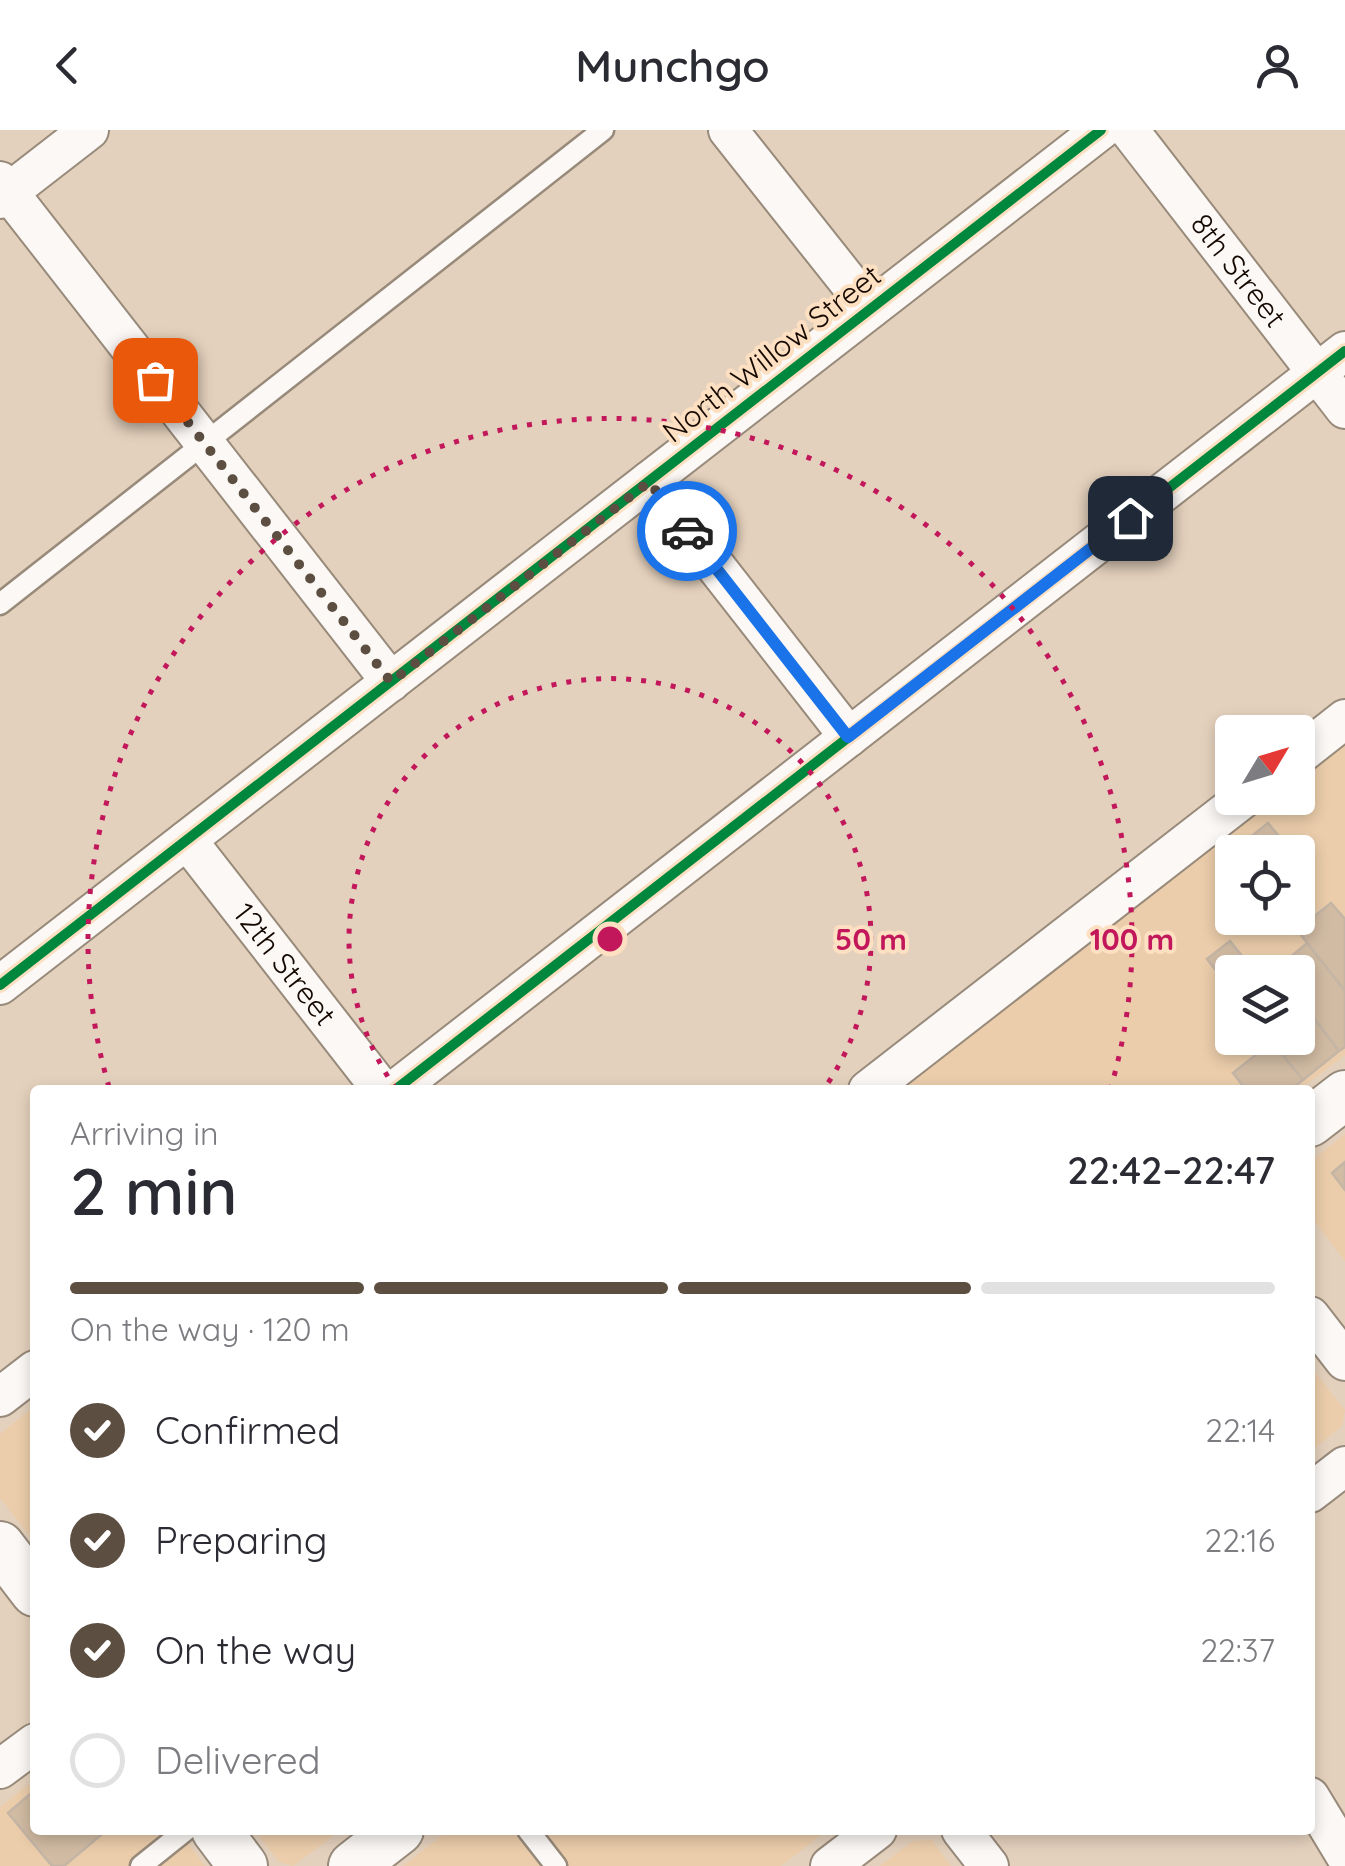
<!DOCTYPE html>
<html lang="en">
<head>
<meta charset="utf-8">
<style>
  body { margin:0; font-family:Quicksand,sans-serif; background:#f7f7f7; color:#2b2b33; height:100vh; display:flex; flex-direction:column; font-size:38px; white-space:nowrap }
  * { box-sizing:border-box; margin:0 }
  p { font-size:32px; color:#7c7c81 }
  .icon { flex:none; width:55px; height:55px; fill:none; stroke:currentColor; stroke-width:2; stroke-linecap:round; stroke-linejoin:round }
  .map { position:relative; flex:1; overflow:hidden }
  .sheet { position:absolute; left:30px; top:955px; width:1285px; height:750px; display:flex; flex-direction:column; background:#fff; border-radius:10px; box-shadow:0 5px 15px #0003 }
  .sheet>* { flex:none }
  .needle { width:65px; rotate:52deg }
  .controls { position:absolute; left:1215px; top:585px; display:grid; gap:20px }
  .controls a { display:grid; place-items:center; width:100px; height:100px; border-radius:10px; background:#fff; box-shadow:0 5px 15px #0003; font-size:50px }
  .pin { position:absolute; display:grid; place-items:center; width:85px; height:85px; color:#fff; margin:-42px; border-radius:20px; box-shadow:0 5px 15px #0006 }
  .courier { position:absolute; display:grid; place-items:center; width:100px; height:100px; margin:-50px; border:8px solid #1a73e8; border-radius:50%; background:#fff; color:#222; box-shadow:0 2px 12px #0007 }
  .head em { font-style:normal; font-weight:600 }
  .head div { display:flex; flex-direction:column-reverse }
  .head { display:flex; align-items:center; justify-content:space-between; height:170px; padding:0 40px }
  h1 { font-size:65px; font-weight:600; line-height:75px }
  .bar { display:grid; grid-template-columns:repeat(4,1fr); gap:15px 10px; align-content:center; height:120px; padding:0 40px }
  .bar i { height:12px; border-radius:8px; background:#e1e1e2 }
  .bar .current { background:#5d4e42 }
  .bar p { grid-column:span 4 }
  ol { padding:0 40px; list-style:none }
  li { display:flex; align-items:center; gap:30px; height:110px }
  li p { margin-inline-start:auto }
  li .icon { padding:10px; border-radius:50%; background:#5d4e42; color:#fff; stroke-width:4 }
  li:last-child { color:#7c7c81 }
  li i { width:55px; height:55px; border:5px solid #e1e1e2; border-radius:50% }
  header { display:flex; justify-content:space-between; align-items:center; height:130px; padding:0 40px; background:#fff; font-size:45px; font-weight:600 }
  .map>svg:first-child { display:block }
  .built { fill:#ebcdab; fill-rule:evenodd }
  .building { fill:#d1bba3; stroke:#c4b5a5; stroke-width:2.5 }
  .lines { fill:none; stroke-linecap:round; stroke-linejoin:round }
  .service-casing { stroke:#988a7a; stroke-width:25 }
  .minor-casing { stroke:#988a7a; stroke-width:42 }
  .tertiary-casing { stroke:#988a7a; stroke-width:52 }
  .service { stroke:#fbf8f5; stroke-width:20 }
  .minor { stroke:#fbf8f5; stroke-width:38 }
  .tertiary { stroke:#fbf8f5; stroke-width:48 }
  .cycleway-casing { stroke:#fde0c2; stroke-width:16 }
  .cycleway { stroke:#00873e; stroke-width:10 }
  .done { stroke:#5d4e42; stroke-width:10; stroke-dasharray:0 18 }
  .route { stroke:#1a73e8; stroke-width:12 }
  .ring { fill:none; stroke:#c2185b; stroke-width:5; stroke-dasharray:5 10 }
  .labels { text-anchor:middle; stroke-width:8; stroke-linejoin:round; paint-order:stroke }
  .street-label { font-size:30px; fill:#140800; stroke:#fde0c2 }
  .centre { fill:#c2185b; stroke:#fde0c2; stroke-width:5 }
  .ring-label { font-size:30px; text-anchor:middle; font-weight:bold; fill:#c2185b; stroke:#fde0c2; stroke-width:8; stroke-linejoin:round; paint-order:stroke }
</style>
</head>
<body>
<header><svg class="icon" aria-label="back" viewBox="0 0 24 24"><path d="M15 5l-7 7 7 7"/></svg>Munchgo<svg class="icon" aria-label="person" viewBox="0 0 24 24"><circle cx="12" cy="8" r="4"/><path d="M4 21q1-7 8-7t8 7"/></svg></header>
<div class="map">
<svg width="1345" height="1736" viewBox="0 0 1345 1736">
  <rect width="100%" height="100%" fill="#e4d1bd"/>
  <path class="built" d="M1345 604V925L1299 960H885L1263 668H1298V641ZM1232 722H1298V788H1232ZM1232 842H1298V908H1232Z
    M1345 1004V1131L1310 1086V1032Z
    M1310 1236 1345 1280 1342 1296 1310 1322Z
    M35 1276V1413L0 1368V1304Z
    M35 1649V1700H179L205 1736H0V1677Z
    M254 1700H341L293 1736 279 1732Z
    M449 1700H828L781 1736H403Z
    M932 1710 951 1736H880L913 1711Z"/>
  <path class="building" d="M1268 693 1292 722H1236L1234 720Z
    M1298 730 1311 746 1298 757Z
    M1331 773 1345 789V861L1297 800Z
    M1230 811 1255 842H1232V861L1207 829Z
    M1307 813 1345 861V917L1339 921 1298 867V842H1279L1276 839Z
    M1298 867 1339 921 1303 950 1269 908H1298Z
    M1272 912 1303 950 1290 960H1246L1233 943Z
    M1345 1032V1060L1332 1043Z
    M35 1660V1700H107L64 1736H52L8 1683Z"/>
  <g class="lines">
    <g class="service-casing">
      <path id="service" d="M0 474 603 0
        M528 1700 556 1736
        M141 1736 186 1700"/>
    </g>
    <g class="minor-casing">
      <g id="minor">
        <path d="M728 0 870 179"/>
        <path id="s1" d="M1129 0 1345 279"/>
        <path d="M0 51 391 552"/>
        <path d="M0 69 89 0"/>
        <path d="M649 351 849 607"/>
        <path d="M1298 626 1345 589"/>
        <path id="s2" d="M187 710 382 960"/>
        <path d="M0 855 1101 0"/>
        <path d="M395 960 1345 221"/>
        <path d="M868 960 1244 668"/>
        <path d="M1310 1186 1345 1231"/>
        <path d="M0 1267 35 1240"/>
        <path d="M1310 1363 1345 1336"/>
        <path d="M0 1639 35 1613"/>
        <path d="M1310 1667 1345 1725"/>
        <path d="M961 1700 989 1736"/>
        <path d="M830 1736 877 1700"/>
      </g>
    </g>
    <g class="tertiary-casing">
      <path id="tertiary" d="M1310 992 1345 965
        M0 1416 35 1462
        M216 1700 243 1736
        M353 1736 399 1700"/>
    </g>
    <use href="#service" class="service"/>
    <use href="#minor" class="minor"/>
    <use href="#tertiary" class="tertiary"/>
    <g class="cycleway-casing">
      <path id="cycleway" d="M0 855 1101 0
        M395 960 1345 221"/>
    </g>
    <use href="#cycleway" class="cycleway"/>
  </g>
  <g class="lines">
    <path class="done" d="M155 250 391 552 649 352 687 401"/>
    <path class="route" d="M687 401 848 607 1130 388"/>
  </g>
  <g class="ring">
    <path d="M396 959A261 261 0 1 1 824 959"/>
    <path d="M109 957A522 522 0 1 1 1111 957"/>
  </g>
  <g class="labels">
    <g class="street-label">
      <text dy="10" stroke="none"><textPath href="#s1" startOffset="178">8th Street</textPath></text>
      <text transform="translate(772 224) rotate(-38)" y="10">North Willow Street</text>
      <text dy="10" stroke="none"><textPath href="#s2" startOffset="158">12th Street</textPath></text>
    </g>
  </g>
  <circle cx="610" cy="809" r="15" class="centre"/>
  <g class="ring-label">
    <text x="871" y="820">50 m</text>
    <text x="1132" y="820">100 m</text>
  </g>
</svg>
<div class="controls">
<a><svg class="needle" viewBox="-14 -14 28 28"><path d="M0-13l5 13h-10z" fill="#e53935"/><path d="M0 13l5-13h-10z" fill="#7c7c81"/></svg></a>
<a><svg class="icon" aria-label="locate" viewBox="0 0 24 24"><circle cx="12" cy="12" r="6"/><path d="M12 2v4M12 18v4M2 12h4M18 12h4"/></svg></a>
<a><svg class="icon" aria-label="layers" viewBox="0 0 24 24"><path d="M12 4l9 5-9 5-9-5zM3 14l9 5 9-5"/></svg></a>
</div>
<div class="pin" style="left:155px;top:250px;background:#ea580c"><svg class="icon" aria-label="bag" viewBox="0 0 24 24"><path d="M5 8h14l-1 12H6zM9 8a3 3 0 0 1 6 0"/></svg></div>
<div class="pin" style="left:1130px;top:388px;background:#1f2937"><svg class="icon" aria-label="home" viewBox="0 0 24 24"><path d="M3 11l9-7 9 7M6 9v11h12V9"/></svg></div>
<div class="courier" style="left:687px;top:401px"><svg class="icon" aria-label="car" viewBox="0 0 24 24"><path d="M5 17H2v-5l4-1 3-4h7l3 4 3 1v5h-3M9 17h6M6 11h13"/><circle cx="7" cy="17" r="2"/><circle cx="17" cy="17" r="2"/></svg></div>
<section class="sheet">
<div class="head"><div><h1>2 min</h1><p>Arriving in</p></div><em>22:42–22:47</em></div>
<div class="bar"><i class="current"></i><i class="current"></i><i class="current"></i><i></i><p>On the way · 120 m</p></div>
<ol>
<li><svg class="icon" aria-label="check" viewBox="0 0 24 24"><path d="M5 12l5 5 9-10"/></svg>Confirmed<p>22:14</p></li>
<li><svg class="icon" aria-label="check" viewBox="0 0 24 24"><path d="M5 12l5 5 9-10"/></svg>Preparing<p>22:16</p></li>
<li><svg class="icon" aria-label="check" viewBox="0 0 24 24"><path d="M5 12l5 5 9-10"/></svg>On the way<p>22:37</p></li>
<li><i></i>Delivered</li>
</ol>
</section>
</div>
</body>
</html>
